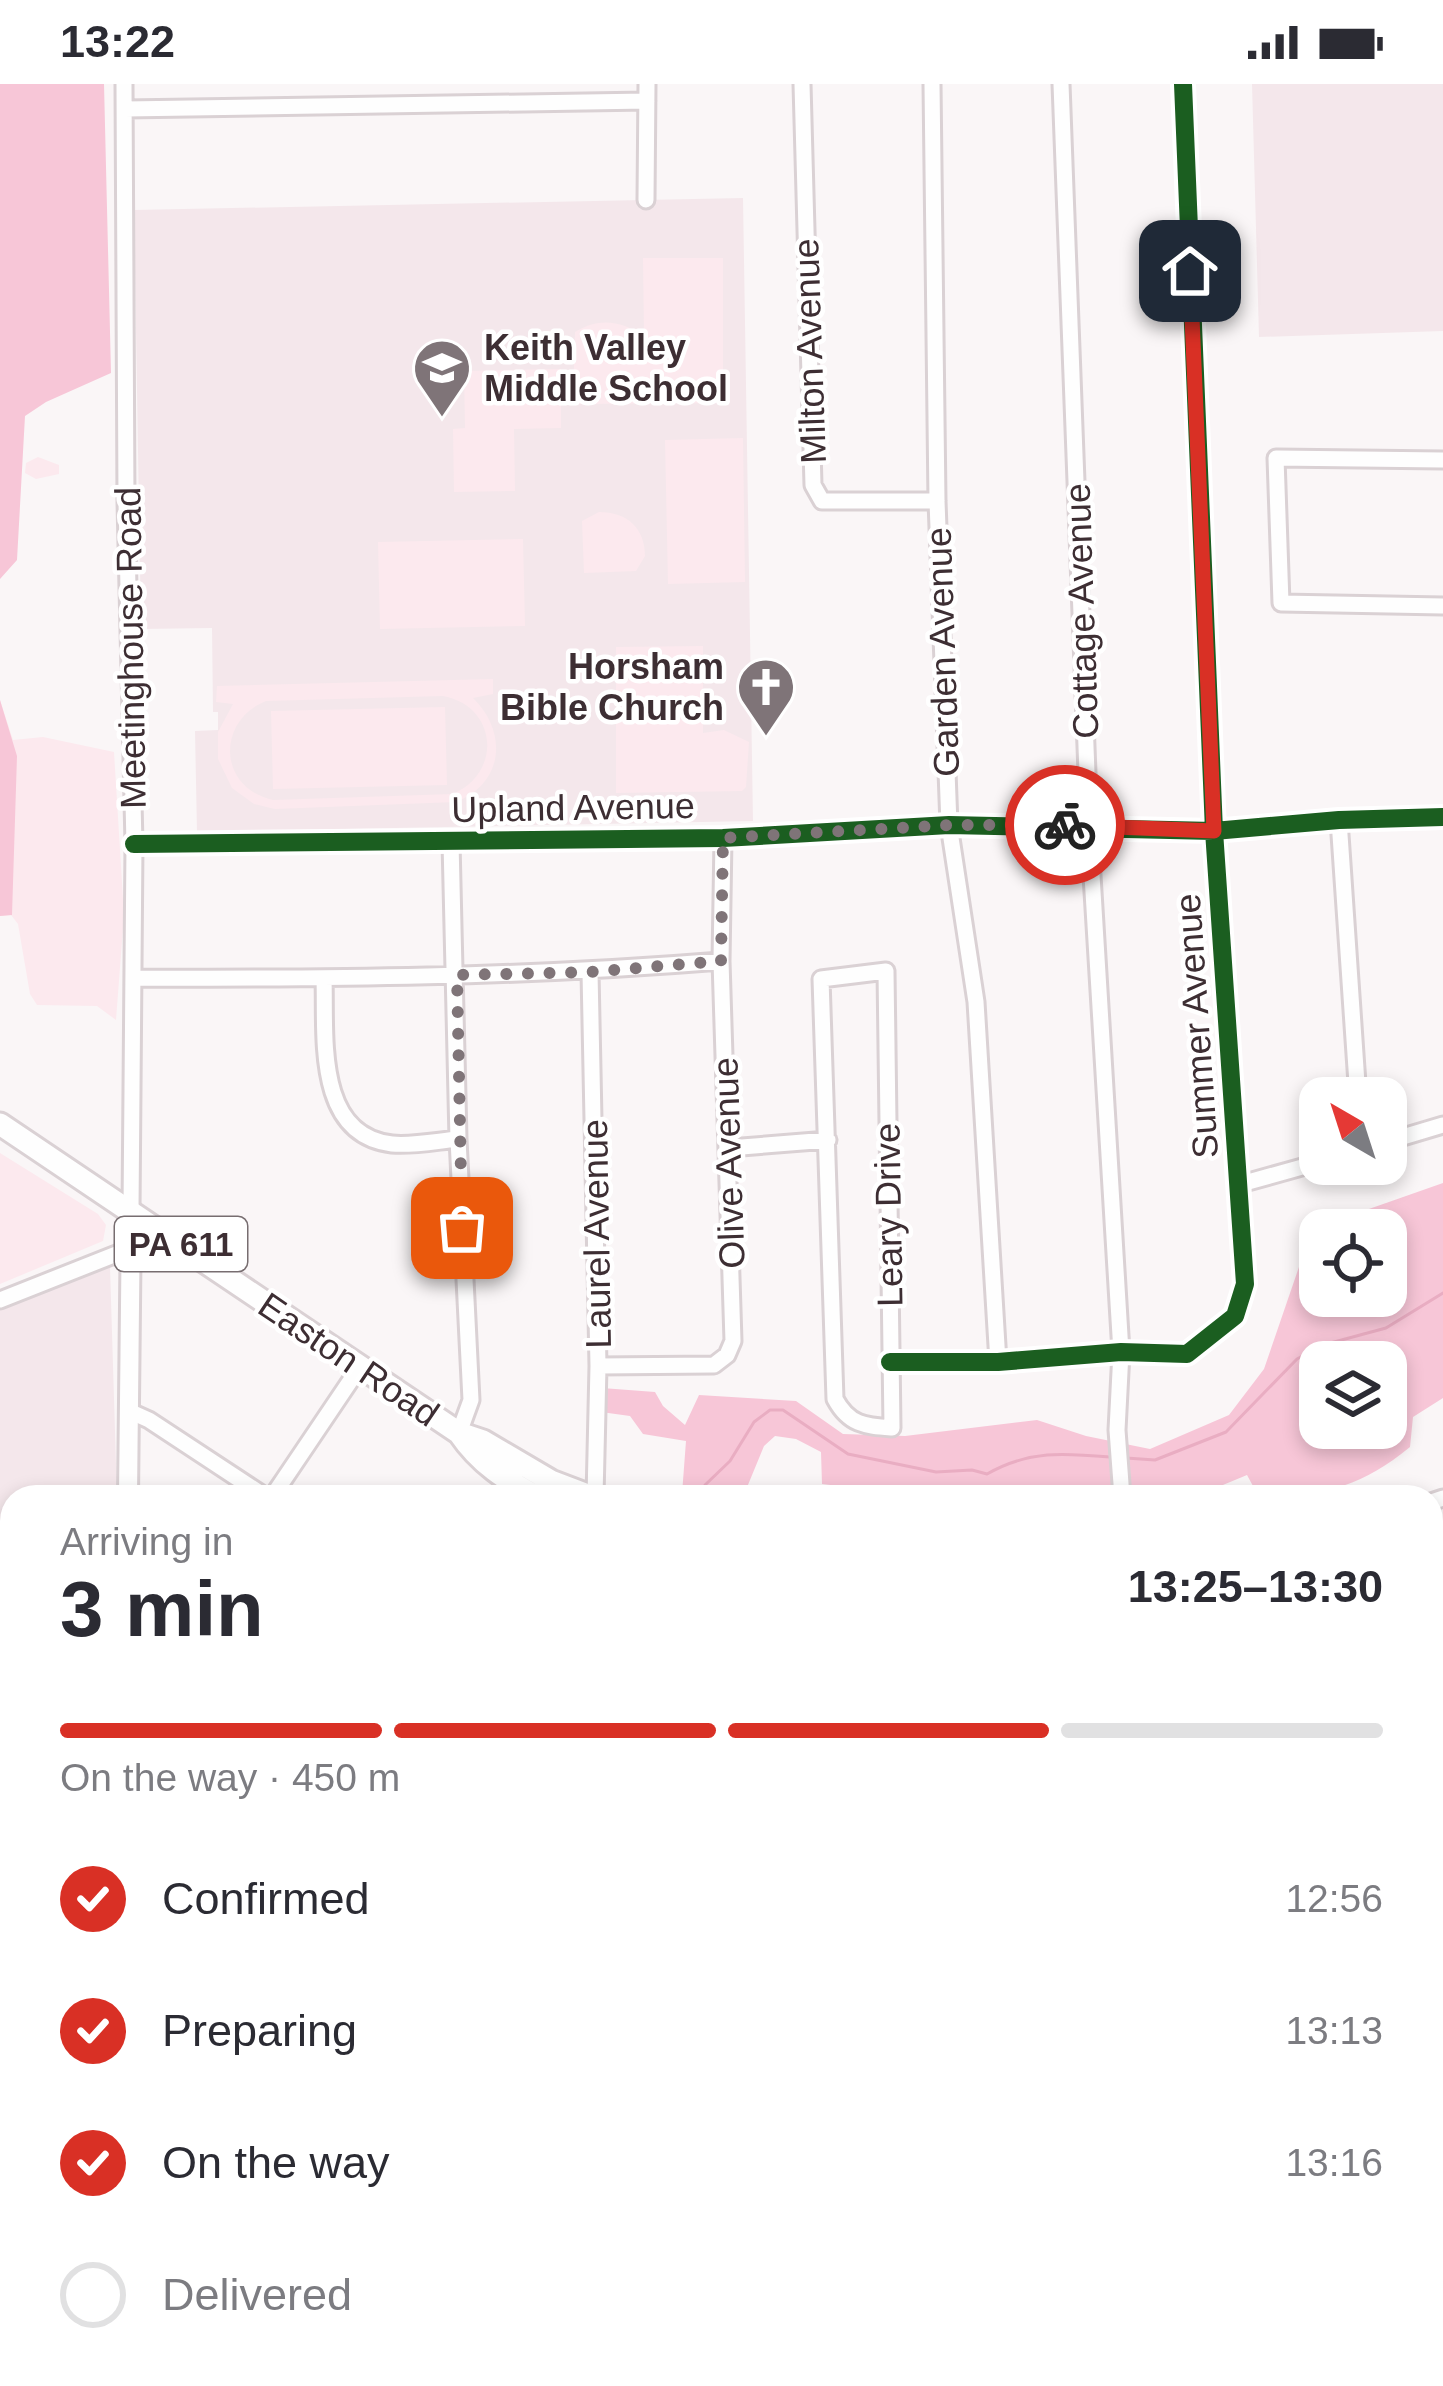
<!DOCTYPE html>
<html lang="en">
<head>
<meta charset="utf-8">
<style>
  body { margin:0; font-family:Arial,sans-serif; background:#f7f7f7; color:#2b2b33; height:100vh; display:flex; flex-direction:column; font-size:45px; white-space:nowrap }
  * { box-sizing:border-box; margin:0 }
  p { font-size:39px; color:#7c7c81 }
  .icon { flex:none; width:66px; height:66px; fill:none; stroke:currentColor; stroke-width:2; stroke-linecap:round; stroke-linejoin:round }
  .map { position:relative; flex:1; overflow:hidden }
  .side { position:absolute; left:0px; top:1401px; width:1443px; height:903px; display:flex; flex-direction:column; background:#fff; border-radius:36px 36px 0 0; box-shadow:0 6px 18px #0003 }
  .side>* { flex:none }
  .needle { width:78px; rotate:321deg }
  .fabs { position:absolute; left:1299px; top:993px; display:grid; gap:24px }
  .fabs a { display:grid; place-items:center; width:108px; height:108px; border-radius:24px; background:#fff; box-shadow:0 6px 18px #0003; font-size:60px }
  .pin { position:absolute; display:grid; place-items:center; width:102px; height:102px; color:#fff; margin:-51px; border-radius:24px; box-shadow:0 6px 18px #0006 }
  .courier { position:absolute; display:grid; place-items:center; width:120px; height:120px; margin:-60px; border:9px solid #d93025; border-radius:50%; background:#fff; color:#222; box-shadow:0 3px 15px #0007 }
  .summary em { font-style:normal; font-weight:600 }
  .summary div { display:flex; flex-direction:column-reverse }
  .summary { display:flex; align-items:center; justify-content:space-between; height:204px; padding:0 60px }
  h1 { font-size:78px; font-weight:600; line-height:90px }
  .bar { display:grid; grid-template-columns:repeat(4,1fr); gap:18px 12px; align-content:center; height:144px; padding:0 60px }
  .bar i { height:15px; border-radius:9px; background:#e1e1e2 }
  .bar .active { background:#d93025 }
  .bar p { grid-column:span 4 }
  ol { padding:0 60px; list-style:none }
  li { display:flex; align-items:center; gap:36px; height:132px }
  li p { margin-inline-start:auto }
  li .icon { padding:12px; border-radius:50%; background:#d93025; color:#fff; stroke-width:4 }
  li:last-child { color:#7c7c81 }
  li i { width:66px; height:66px; border:6px solid #e1e1e2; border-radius:50% }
  .status { display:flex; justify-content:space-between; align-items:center; height:84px; padding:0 60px; background:#fff; direction:ltr }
  .status svg { height:33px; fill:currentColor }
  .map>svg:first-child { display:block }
  .built { fill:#f4e7eb }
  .green { fill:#fce9ee; fill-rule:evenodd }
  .forest { fill:#f7c6d7; fill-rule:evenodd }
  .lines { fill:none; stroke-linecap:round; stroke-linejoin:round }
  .stream { stroke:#e9adc2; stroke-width:3 }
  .minor-casing { stroke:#dad1d4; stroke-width:21 }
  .major-casing { stroke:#dad1d4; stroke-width:24 }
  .highway-casing { stroke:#dad1d4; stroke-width:27 }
  .minor { stroke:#fefefe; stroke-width:15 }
  .major { stroke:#fefefe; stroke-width:18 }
  .highway { stroke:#fefefe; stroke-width:21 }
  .cycleway-casing { stroke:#fff; stroke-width:26 }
  .cycleway { stroke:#1b5e20; stroke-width:18 }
  .done { stroke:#7f7478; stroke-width:12; stroke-dasharray:0 21.6 }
  .route { stroke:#d93025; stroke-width:15 }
  .labels { text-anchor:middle; stroke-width:9; stroke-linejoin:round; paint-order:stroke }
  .shield { fill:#fff; stroke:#776d70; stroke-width:3 }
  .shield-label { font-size:33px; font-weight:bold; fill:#3d2e33 }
  .poi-label { font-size:36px; font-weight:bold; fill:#3d2e33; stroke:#fff; text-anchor:start }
  .street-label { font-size:36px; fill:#3d2e33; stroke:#fff }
</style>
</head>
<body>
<div class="status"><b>13:22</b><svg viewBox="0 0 49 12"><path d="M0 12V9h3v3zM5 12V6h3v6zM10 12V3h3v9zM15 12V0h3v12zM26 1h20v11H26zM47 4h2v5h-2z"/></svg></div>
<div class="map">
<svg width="1443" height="2302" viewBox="0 0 1443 2302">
  <rect width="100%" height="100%" fill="#faf6f7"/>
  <path class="built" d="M1252 0H1443V247L1259 253Z
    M743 114 753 737 197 748 195 647 218 646V628H213L212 544 141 545 134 126Z
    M110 1183 117 1413H12V1552L0 1553V1226Z
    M0 1593H12V1787H0Z"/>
  <path class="green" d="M643 174H723V319L579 320 573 314 575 248C600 233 621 237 644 252Z
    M561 285V344L514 345 515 407 454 408 453 345 465 344 464 287Z
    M743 354 745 498 668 500 665 356Z
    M38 373 59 381V390L36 395 25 389 26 379Z
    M599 428C627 428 645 444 645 472L636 487 584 489 582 437Z
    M523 455 525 542 380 545 378 458Z
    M703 562V649L724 646 749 658 746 703 742 707 616 709V563Z
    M493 595V610L473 614C508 648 504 699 456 718L275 725 254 720 232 704 218 675V648L233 620 216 618 217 602ZM443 612C497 622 503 688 453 710L273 716C218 704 216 637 266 617Z
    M0 616 13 656 43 653 114 668 124 831 116 936 97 922 37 921 30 910 18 840 11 831 0 832Z
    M445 623 447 701 273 705 271 627Z
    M0 1069 98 1130 106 1141 103 1157 0 1200Z"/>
  <path class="forest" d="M0 0H104L111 289 46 318 25 332 17 476 0 495Z
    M0 616 17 672 12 831 0 832Z
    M1443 1099V1314L1413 1333 1410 1363C1361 1403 1322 1413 1259 1413L1247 1391 1194 1413H931L822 1400 821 1368 796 1355 775 1352 764 1362 743 1413 682 1410 686 1357 643 1350 630 1332 601 1328 602 1304 655 1308 663 1322 685 1341 699 1311 796 1317 843 1350 905 1352 1037 1336 1086 1352 1150 1365 1229 1331 1264 1285 1312 1145ZM1320 1146H1386V1212H1320ZM1320 1278H1386V1344H1320Z
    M1443 1553V1610L1431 1596V1554Z
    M0 1784H12V1838L0 1845Z
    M0 1884 10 1904 4 1934 12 1958V1994L0 2005Z"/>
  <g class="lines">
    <path class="stream" d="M1126 1374 1155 1376 1226 1348 1297 1275 1323 1261 1386 1244 1443 1209
      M705 1413V1401L730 1377 754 1338 770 1326H783L848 1370 936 1388 972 1386 987 1390C1029 1366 1064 1369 1110 1373
      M0 1809H12"/>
    <g class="minor-casing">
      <path id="minor" d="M124 0 126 418 134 760 131 1127
        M802 0 813 401 822 417H937
        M932 0 937 417 949 741 976 918 998 1278
        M1061 0 1089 742 1121 1268 1117 1346 1122 1413
        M125 25 647 17
        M646 116 647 0
        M1443 376 1276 374 1281 519 1443 522
        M1339 736 1358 1014
        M451 758 458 1055 471 1316 459 1349
        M134 760 723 754 949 741 1214 747 1339 736 1443 733
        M886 887 892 1344C865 1342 849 1341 835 1315L821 895Z
        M590 888 598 1282 595 1413
        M135 894C330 895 525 893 721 877
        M324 895C326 950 314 1051 392 1060 413 1062 437 1057 458 1055
        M1386 1058 1443 1041
        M729 1064 828 1056
        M1241 1100 1320 1078
        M0 1216 129 1165
        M890 1278H998L1121 1268 1187 1270 1235 1232 1245 1200 1214 747 1183 0
        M598 1282 714 1281 727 1271 733 1257 721 877 723 754
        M129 1327 149 1336 266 1413
        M272 1413 361 1281
        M1431 1418 1443 1414
        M1431 1542H1443
        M766 2292 767 2302
        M990 2292 991 2302"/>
    </g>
    <g class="major-casing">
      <path id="major" d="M128 1413 131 1127
        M0 1575H12
        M248 2302V2292"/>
    </g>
    <g class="highway-casing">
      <path id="highway" d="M0 1040 459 1349 483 1357 551 1397 593 1413
        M459 1349C480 1380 506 1396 537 1413
        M1431 1990 1443 2004"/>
    </g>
    <use href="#minor" class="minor"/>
    <use href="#major" class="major"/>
    <use href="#highway" class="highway"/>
    <g class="cycleway-casing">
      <path id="cycleway" d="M134 760 723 754 949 741 1214 747 1339 736 1443 733
        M890 1278H998L1121 1268 1187 1270 1235 1232 1245 1200 1214 747 1183 0"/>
    </g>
    <use href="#cycleway" class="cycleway"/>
  </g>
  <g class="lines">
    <path class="done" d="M462 1144 457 891 590 888 721 877 723 754 949 741H1065"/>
    <path class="route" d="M1065 741 1214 747 1190 187"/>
  </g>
  <defs>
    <g id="school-pin" transform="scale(3)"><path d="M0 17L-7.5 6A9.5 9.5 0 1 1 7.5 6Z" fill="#7f7478" stroke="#fff"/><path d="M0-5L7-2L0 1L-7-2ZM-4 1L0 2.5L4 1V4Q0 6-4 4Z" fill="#fff"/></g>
    <g id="church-pin" transform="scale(3)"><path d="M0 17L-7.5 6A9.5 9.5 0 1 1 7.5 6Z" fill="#7f7478" stroke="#fff"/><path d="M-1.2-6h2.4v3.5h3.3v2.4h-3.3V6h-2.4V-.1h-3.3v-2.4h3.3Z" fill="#fff"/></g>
  </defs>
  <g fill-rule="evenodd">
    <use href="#school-pin" x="442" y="284"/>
    <use href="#church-pin" x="766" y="603"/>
  </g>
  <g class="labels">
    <rect class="shield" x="115" y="1133" width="132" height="54" rx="9"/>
    <g class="shield-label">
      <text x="181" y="1172">PA 611</text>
    </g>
    <g class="poi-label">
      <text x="484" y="276">Keith Valley<tspan x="484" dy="41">Middle School</tspan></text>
      <text x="724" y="595" text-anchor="end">Horsham<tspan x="724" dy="41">Bible Church</tspan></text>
    </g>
    <g class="street-label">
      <text transform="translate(809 267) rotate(-92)" y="13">Milton Avenue</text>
      <text transform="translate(1081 527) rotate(-92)" y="13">Cottage Avenue</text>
      <text transform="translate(130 564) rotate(-91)" y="13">Meetinghouse Road</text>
      <text transform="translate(942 568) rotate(-92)" y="13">Garden Avenue</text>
      <text transform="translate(573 723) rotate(-1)" y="13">Upland Avenue</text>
      <text transform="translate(1196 942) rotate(-94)" y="13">Summer Avenue</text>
      <text transform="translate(728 1079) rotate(-92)" y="13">Olive Avenue</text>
      <text transform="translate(888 1131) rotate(-91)" y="13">Leary Drive</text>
      <text transform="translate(596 1150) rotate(-91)" y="13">Laurel Avenue</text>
      <text transform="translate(349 1275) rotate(34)" y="13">Easton Road</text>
    </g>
  </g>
</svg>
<div class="fabs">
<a><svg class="needle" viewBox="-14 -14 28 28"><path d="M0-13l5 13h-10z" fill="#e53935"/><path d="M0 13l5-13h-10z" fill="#7c7c81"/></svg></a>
<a><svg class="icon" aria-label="locate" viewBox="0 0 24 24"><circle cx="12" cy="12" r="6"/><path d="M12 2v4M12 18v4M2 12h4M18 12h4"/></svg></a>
<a><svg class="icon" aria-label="layers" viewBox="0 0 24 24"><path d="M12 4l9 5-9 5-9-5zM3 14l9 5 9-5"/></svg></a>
</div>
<div class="pin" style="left:462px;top:1144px;background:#ea580c"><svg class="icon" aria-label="bag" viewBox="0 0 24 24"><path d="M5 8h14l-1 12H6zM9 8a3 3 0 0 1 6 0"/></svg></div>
<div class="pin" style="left:1190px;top:187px;background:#1f2937"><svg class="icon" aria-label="home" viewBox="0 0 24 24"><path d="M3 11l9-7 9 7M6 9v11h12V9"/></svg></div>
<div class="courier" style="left:1065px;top:741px"><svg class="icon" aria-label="bike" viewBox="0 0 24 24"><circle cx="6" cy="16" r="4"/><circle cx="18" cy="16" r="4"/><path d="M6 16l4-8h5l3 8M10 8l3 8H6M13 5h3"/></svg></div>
<section class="side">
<div class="summary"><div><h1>3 min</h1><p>Arriving in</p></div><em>13:25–13:30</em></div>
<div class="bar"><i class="active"></i><i class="active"></i><i class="active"></i><i></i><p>On the way · 450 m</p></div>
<ol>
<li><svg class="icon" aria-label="check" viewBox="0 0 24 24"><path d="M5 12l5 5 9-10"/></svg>Confirmed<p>12:56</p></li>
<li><svg class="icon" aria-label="check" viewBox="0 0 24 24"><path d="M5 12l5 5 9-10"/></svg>Preparing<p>13:13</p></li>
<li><svg class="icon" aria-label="check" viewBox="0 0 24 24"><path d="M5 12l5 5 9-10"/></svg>On the way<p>13:16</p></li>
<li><i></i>Delivered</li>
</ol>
</section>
</div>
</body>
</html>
